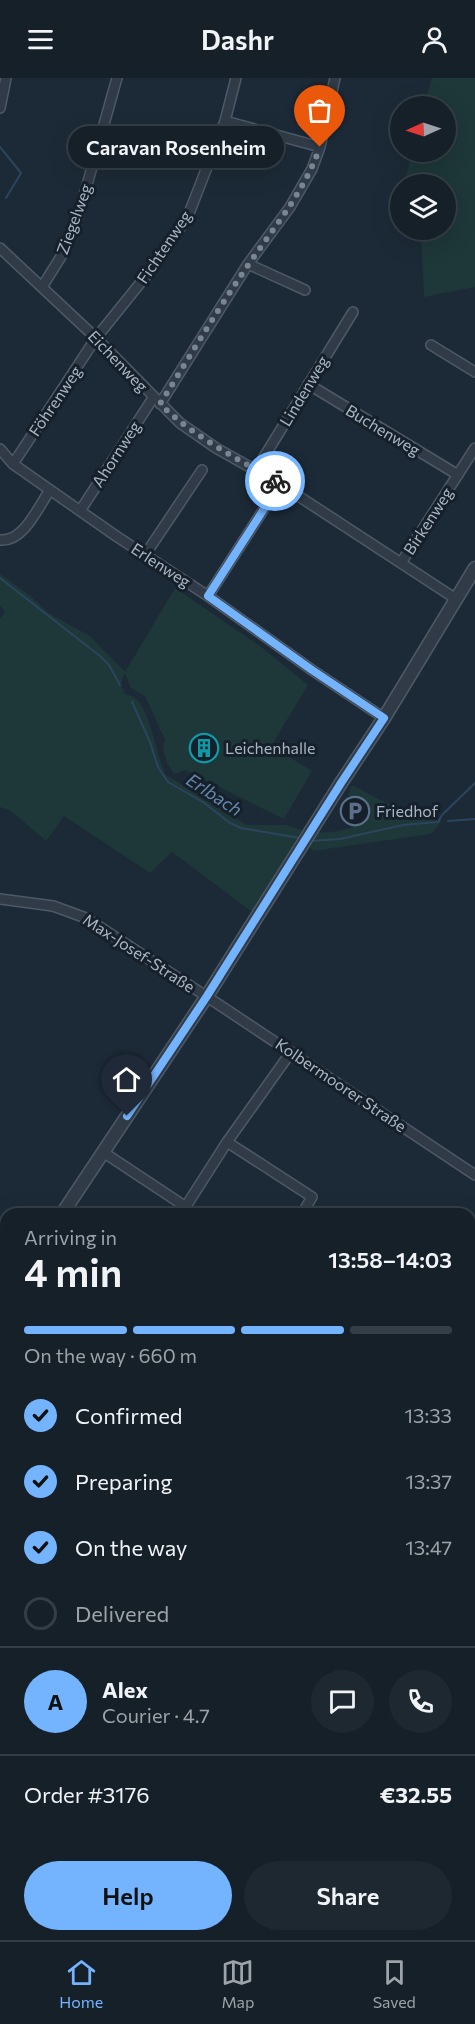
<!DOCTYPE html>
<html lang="en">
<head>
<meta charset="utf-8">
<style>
  body { margin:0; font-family:Commissioner,sans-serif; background:#1e2831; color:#f1f3f6; height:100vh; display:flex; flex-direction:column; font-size:22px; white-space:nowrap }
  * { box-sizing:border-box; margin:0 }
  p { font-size:20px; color:#9da3a8 }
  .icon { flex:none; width:33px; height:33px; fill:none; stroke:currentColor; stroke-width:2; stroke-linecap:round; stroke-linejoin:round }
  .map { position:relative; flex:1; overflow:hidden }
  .side { position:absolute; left:0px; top:1130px; width:476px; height:734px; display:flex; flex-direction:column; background:#152029; border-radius:18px 18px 0 0; box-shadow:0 6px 24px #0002,0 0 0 2px #343e46 }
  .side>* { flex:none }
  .needle { width:39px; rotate:267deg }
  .buttons { position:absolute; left:390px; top:18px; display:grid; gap:12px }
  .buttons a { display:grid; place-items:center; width:66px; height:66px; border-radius:50%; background:#152029; box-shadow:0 6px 24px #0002,0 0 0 2px #343e46; font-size:30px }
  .pin { position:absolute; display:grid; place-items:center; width:51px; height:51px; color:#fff; margin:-62px -26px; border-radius:50% 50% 50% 0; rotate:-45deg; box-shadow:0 0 6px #0007 }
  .pin .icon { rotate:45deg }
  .courier { position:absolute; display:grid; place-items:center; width:60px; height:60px; margin:-30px; border:4px solid #74b4ff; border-radius:50%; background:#fff; color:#222; box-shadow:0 2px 8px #0007 }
  .bubble { position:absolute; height:42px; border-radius:21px; background:#152029; box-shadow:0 6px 24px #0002,0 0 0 2px #343e46; font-size:20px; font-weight:600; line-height:42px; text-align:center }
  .summary em { font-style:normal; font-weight:600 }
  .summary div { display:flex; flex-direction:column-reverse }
  .summary { display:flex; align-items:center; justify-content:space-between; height:102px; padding:0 24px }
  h1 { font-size:39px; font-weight:600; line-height:45px }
  .bar { display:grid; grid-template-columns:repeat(4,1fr); gap:9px 6px; align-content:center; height:72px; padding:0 24px }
  .bar i { height:8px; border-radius:4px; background:#343e46 }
  .bar .selected { background:#74b4ff }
  .bar p { grid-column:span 4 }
  .line { display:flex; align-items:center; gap:15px; padding:0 24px; border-top:2px solid #343e46 }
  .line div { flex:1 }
  .round { display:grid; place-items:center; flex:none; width:63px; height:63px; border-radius:32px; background:#1e2831 }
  ol { padding:0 24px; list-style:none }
  li { display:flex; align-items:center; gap:18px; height:66px }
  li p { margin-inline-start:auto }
  li .icon { padding:6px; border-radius:50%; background:#74b4ff; color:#111; stroke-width:4 }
  li:last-child { color:#9da3a8 }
  li i { width:33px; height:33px; border:3px solid #343e46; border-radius:50% }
  .primary-button { display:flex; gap:12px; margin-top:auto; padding:12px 24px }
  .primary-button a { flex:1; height:69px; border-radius:36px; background:#74b4ff; color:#111; font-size:24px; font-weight:600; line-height:69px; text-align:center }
  .primary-button a+a { background:#1e2831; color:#f1f3f6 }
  header { display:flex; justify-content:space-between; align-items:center; height:78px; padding:0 24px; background:#152029; font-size:27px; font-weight:600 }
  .dock { display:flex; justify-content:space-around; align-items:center; height:84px; border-top:2px solid #343e46; background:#152029; font-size:16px; color:#9da3a8 }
  .dock a { display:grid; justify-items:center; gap:3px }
  .dock .selected { color:#74b4ff }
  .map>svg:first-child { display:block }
  .green { fill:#1e3738 }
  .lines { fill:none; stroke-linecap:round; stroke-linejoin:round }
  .stream { stroke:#2c455e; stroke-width:2 }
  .minor-casing { stroke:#4d5966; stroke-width:12 }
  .tertiary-casing { stroke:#4d5966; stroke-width:15 }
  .minor { stroke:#303b47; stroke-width:9 }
  .tertiary { stroke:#303b47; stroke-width:12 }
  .done { stroke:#788593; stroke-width:6; stroke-dasharray:0 10.8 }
  .route { stroke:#74b4ff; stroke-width:8 }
  .labels { text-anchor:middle; stroke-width:6; stroke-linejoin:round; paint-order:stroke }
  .street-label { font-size:16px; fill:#a9b6c5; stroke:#16202b }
  .poi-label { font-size:16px; fill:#a9b6c5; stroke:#16202b; text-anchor:start }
  .water-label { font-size:18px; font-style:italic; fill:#6689ad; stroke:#16202b }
</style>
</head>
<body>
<header><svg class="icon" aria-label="menu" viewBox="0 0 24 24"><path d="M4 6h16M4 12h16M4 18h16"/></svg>Dashr<svg class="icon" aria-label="person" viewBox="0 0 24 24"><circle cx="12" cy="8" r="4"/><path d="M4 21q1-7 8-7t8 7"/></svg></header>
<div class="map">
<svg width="475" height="1862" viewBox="0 0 475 1862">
  <rect width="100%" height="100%" fill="#1c2a37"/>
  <path class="green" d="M432 0H475V209L424 219 421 156 413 152H446V106H404L412 74H446V28H424Z
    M0 496 28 516 50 536 90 558 125 594 175 510 260 568 308 607 271 668 312 693 284 741 185 692 174 696 167 685 163 669 165 662 145 618 131 610 125 595 121 606 125 616C128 617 131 617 134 619 151 632 156 678 166 697L247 747H285L302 752 252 834 172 774 150 795 64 738 46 763 11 733 0 729V540L5 535 0 527Z
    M352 707 415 740 442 743 431 756 313 773 309 768 316 754C334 756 358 750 371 738L369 729 348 717Z
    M0 1266 6 1267V1390L0 1357Z
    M470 1276 475 1280V1862H204L202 1857H470Z
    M0 1414 6 1444V1728L0 1721Z
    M3 1742 6 1743V1857H49L51 1862H0V1749Z"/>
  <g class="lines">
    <path class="stream" d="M0 69 21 95 6 120
      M0 500 100 578 109 587 120 607
      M132 624 150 664 158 689 168 704 203 724 230 745 241 750 300 760
      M448 743 475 741
      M311 763 340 761 403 747 438 744 442 737 475 705
      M0 1271 6 1273
      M0 1446 6 1478
      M470 1463 475 1466
      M6 1685 4 1693 6 1705
      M35 1857V1862"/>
    <g class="minor-casing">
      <path id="minor" d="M0 30 6 0
        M225 43 320 69
        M0 170 96 260 180 345 216 370 280 406 456 521
        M248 186 305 212
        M42 209 62 177 78 139 117 0
        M431 267 475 294
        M308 306 458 397
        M160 326 248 186 290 129 312 91 320 69 335 0
        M0 371 13 386 116 458 208 518 312 592 384 640
        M13 386 96 260 150 193 188 138 225 43 236 0
        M256 392 353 234
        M80 433 153 320
        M0 462C24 464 38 429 50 412
        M145 477 202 392
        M401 485 475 370
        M208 518 280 406
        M0 821 53 828 86 840 215 924 475 1097
        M227 1064 312 1119 302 1136
        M103 1074 186 1129
        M181 1136 227 1064 291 974
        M0 1731 6 1738"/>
    </g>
    <g class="tertiary-casing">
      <path id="tertiary" d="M62 1136 207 918 341 705 384 640 475 490
        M0 1229 6 1220
        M0 1377 6 1411
        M198 1857 199 1862"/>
    </g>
    <use href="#minor" class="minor"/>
    <use href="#tertiary" class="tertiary"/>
  </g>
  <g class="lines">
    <path class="done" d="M275 403C235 379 194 359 160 326 189 280 217 232 249 186 276 146 303 116 320 69"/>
    <path class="route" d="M127 1038 207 918 341 705 384 640 312 592 208 518 280 406 275 403"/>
  </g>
  <defs>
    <g id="building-ring" transform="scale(1.5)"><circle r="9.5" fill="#16202b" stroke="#0f9aa8" stroke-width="1.5"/><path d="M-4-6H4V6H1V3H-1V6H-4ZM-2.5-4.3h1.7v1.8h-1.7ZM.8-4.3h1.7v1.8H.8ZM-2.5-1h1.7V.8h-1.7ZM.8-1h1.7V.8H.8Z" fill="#0f9aa8"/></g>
    <g id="parking-ring" transform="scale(1.5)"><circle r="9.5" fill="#16202b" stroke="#5c6f8a" stroke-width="1.5"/><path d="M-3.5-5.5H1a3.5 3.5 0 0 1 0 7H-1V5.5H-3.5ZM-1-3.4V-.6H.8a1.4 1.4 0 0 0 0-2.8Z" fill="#5c6f8a"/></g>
  </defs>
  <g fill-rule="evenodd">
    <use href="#building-ring" x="204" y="670"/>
    <use href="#parking-ring" x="355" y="733"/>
  </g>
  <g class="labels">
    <g class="street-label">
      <text transform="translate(74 141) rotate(-70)" y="6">Ziegelweg</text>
      <text transform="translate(164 169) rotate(-56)" y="6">Fichtenweg</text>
      <text transform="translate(118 283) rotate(46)" y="6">Eichenweg</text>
      <text transform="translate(304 313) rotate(-59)" y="6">Lindenweg</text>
      <text transform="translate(55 323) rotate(-56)" y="6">Föhrenweg</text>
      <text transform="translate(383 352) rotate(31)" y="6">Buchenweg</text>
      <text transform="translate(116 376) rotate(-57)" y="6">Ahornweg</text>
      <text transform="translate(428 443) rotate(-57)" y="6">Birkenweg</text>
      <text transform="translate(161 487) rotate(33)" y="6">Erlenweg</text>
      <text transform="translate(139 875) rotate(33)" y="6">Max-Josef-Straße</text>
      <text transform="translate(341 1007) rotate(34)" y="6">Kolbermoorer Straße</text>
    </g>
    <g class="poi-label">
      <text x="225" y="676">Leichenhalle</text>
      <text x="376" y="739">Friedhof</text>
    </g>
    <g class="water-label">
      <text transform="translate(214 717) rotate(33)" y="6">Erlbach</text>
    </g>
  </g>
</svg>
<div class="buttons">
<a><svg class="needle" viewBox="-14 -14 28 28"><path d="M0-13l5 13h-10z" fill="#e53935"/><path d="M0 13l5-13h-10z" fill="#9da3a8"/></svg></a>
<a><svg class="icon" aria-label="layers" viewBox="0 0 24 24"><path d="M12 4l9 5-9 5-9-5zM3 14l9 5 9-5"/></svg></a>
</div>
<div class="pin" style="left:320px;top:69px;background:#ea580c"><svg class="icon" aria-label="bag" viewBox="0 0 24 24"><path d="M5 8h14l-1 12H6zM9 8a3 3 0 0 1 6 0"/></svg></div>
<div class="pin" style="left:127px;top:1038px;background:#1f2937"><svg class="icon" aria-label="home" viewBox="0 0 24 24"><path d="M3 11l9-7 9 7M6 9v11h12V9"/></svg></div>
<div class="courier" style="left:275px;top:403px"><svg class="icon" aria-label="bike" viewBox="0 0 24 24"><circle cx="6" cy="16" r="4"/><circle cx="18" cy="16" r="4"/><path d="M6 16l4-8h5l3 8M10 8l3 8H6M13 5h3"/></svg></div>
<div class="bubble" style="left:68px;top:48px;width:216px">Caravan Rosenheim</div>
<section class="side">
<div class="summary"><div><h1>4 min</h1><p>Arriving in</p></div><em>13:58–14:03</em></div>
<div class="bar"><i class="selected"></i><i class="selected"></i><i class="selected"></i><i></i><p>On the way · 660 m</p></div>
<ol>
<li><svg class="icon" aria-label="check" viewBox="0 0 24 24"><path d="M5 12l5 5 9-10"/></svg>Confirmed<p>13:33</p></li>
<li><svg class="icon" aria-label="check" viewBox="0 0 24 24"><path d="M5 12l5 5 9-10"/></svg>Preparing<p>13:37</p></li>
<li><svg class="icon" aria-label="check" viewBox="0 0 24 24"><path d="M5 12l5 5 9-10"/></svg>On the way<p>13:47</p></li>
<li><i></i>Delivered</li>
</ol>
<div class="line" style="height:108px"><b class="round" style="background:#74b4ff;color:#111">A</b><div><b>Alex</b><p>Courier · 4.7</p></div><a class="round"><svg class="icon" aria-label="chat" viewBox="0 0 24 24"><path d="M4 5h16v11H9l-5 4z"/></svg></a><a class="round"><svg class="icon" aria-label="phone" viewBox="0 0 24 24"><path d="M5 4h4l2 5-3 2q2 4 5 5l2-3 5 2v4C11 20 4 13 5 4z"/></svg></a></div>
<div class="line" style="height:78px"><div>Order #3176</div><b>€32.55</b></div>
<div class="primary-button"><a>Help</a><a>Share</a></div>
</section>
</div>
<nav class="dock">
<a class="selected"><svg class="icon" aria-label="home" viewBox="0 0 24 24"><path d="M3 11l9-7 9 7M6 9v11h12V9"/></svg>Home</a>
<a><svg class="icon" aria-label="map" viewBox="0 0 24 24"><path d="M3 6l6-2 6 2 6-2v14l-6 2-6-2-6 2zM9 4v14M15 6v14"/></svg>Map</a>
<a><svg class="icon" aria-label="saved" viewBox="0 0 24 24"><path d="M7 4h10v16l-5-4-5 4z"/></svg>Saved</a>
</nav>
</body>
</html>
